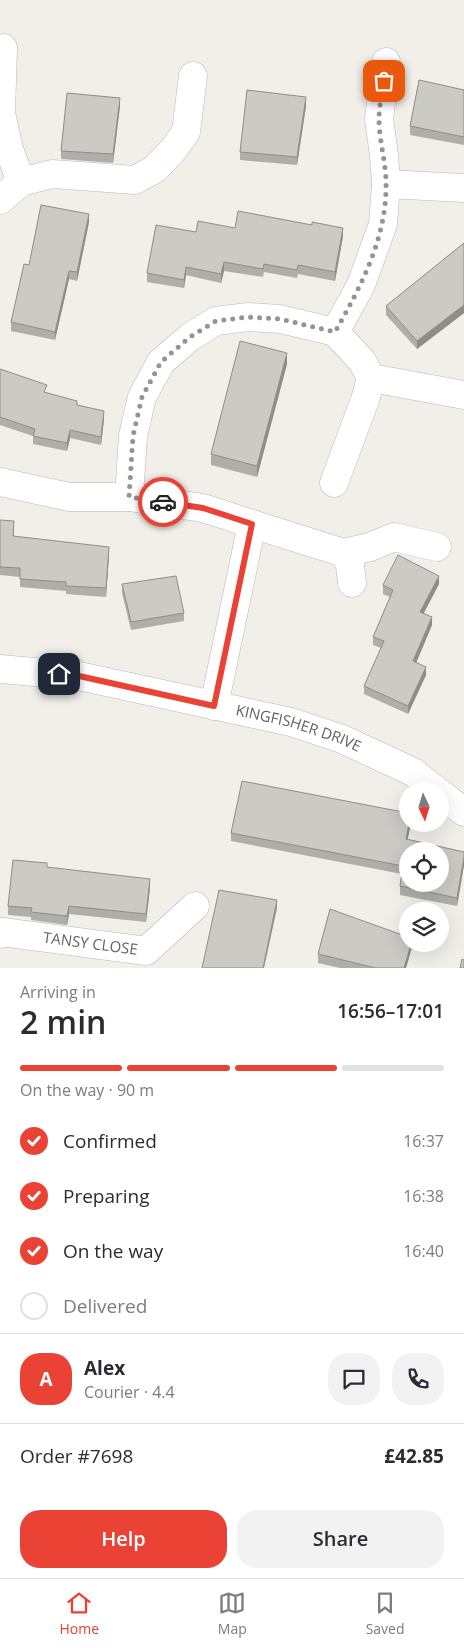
<!DOCTYPE html>
<html lang="en">
<head>
<meta charset="utf-8">
<style>
  body { margin:0; font-family:"Open Sans",sans-serif; background:#f2f2f3; color:#2b2b33; height:100vh; display:flex; flex-direction:column; font-size:19px; white-space:nowrap }
  * { box-sizing:border-box; margin:0 }
  p { font-size:16px; color:#7c7c81 }
  .icon { flex:none; width:28px; height:28px; fill:none; stroke:currentColor; stroke-width:2; stroke-linecap:round; stroke-linejoin:round }
  .map { position:relative; height:968px; overflow:hidden }
  .drawer { display:flex; flex-direction:column; background:#fff; flex:1 }
  .drawer>* { flex:none }
  .needle { width:32px; rotate:176deg }
  .buttons { position:absolute; left:399px; top:782px; display:grid; gap:10px }
  .buttons a { display:grid; place-items:center; width:50px; height:50px; border-radius:50%; background:#fff; box-shadow:0 5px 20px #0002; font-size:25px }
  .pin { position:absolute; display:grid; place-items:center; width:42px; height:42px; color:#fff; margin:-21px; border-radius:10px; box-shadow:0 2px 8px #0006 }
  .courier { position:absolute; display:grid; place-items:center; width:50px; height:50px; margin:-25px; border:4px solid #ea4335; border-radius:50%; background:#fff; color:#222; box-shadow:0 1px 6px #0007 }
  .overview em { font-style:normal; font-weight:600 }
  .overview div { display:flex; flex-direction:column-reverse }
  .overview { display:flex; align-items:center; justify-content:space-between; height:85px; padding:0 20px }
  h1 { font-size:32px; font-weight:600; line-height:38px }
  .bar { display:grid; grid-template-columns:repeat(4,1fr); gap:8px 5px; align-content:center; height:60px; padding:0 20px }
  .bar i { height:6px; border-radius:4px; background:#e1e1e2 }
  .bar .active { background:#ea4335 }
  .bar p { grid-column:span 4 }
  .line { display:flex; align-items:center; gap:12px; padding:0 20px; border-top:1px solid #e1e1e2 }
  .line div { flex:1 }
  .round { display:grid; place-items:center; flex:none; width:52px; height:52px; border-radius:20px; background:#f2f2f3 }
  ol { padding:0 20px; list-style:none }
  li { display:flex; align-items:center; gap:15px; height:55px }
  li p { margin-inline-start:auto }
  li .icon { padding:5px; border-radius:50%; background:#ea4335; color:#fff; stroke-width:4 }
  li:last-child { color:#7c7c81 }
  li i { width:28px; height:28px; border:2px solid #e1e1e2; border-radius:50% }
  .cta { display:flex; gap:10px; margin-top:auto; padding:10px 20px }
  .cta a { flex:1; height:58px; border-radius:20px; background:#ea4335; color:#fff; font-size:20px; font-weight:600; line-height:58px; text-align:center }
  .cta a+a { background:#f2f2f3; color:#2b2b33 }
  .tab-bar { display:flex; justify-content:space-around; align-items:center; height:70px; border-top:1px solid #e1e1e2; background:#fff; font-size:14px; color:#7c7c81 }
  .tab-bar a { display:grid; justify-items:center; gap:2px }
  .tab-bar .active { color:#ea4335 }
  .map>svg:first-child { display:block }
  .lines { fill:none; stroke-linecap:round; stroke-linejoin:round }
  .minor-casing { stroke:#b5b8bc; stroke-width:29 }
  .minor { stroke:#fff; stroke-width:28 }
  .wall { fill:#afaea9 }
  .shaded-wall { fill:#8f8d8a }
  .building { fill:#cccac5; stroke:#8f8d8a; fill-rule:evenodd }
  .done { stroke:#929495; stroke-width:5; stroke-dasharray:0 9 }
  .route { stroke:#ea4335; stroke-width:6 }
  .labels { text-anchor:middle; stroke-width:4; stroke-linejoin:round; paint-order:stroke }
  .street-label { font-size:15px; fill:#5f6368; stroke:#fff }
</style>
</head>
<body>
<div class="map">
<svg width="464" height="968" viewBox="0 0 464 968">
  <rect width="100%" height="100%" fill="#f1efe8"/>
  <g class="lines">
    <g class="minor-casing">
      <g id="minor">
        <path d="M3 48 1 113 9 149 21 182"/>
        <path d="M386 184 464 188"/>
        <path d="M0 200 21 182 52 174 135 180 155 169 173 150 186 132 193 76"/>
        <path d="M371 378 464 395"/>
        <path d="M0 482 69 497H129L203 508 252 524 214 706"/>
        <path d="M334 483 366 397 371 378 362 361 335 332"/>
        <path d="M129 497 133 436 142 397 161 362 190 337 216 321 248 317 280 319 335 332 361 285 383 224 386 184 384 155 379 119 386 62"/>
        <path d="M252 524 344 553 370 547 394 537 437 547"/>
        <path d="M344 553 350 565 352 583"/>
        <path id="s1" d="M0 669 79 676 291 722 342 739 413 772 437 791"/>
        <path d="M440 793 464 812"/>
        <path id="s2" d="M0 934 2 932 146 951 195 906"/>
      </g>
    </g>
    <use href="#minor" class="minor"/>
  </g>
  <path class="wall" d="M464 90V145L410 135V126Z
    M120 106 113 163 61 159V151Z
    M306 106 297 165 240 160V152Z
    M89 222 77 281 69 279 55 340 11 331V322L29 265Z
    M235 228 343 236 335 281 298 274 297 278 264 272 263 277 224 271 221 283 186 275 184 288 147 282V273L196 232Z
    M464 243V313L417 349 386 315V306Z
    M287 364 257 477 211 465V454Z
    M0 369 47 393 77 405 104 419 101 445 70 438 67 451 33 444V436L0 425Z
    M0 520 14 530V536L109 555 106 597 66 594V591L20 587V577L0 575Z
    M122 584 184 613V621L131 630 122 593Z
    M439 584 424 613 432 625 416 663 426 675 408 714 364 694V686L381 648 373 645V637L390 597 383 594V585Z
    M411 824 407 839 464 852V865L457 906 400 895V886L402 874 231 841V833Z
    M47 867 150 888 146 922 69 914 67 925 31 920V917L8 915V906Z
    M412 944V947L406 968H340L318 963V954Z"/>
  <path class="shaded-wall" d="M306 97V106L297 165V157Z
    M120 98V106L113 163V154Z
    M89 214V222L77 281V272Z
    M343 228V236L335 281V272Z
    M224 262V271L221 283V274Z
    M186 267V275L184 288V280Z
    M69 271V279L55 340V332Z
    M464 305V313L417 349V341Z
    M287 353V364L257 477V466Z
    M104 411V419L101 445V437Z
    M70 430V438L67 451V443Z
    M109 547V555L106 597V588Z
    M439 576V584L420 620V612Z
    M432 617V625L413 670V661Z
    M426 667V675L408 714V706Z
    M409 824H411L406 847V839Z
    M464 857V865L457 906V898Z
    M150 879V888L146 922V914Z
    M277 900V908L264 968H263Z
    M69 906V914L67 925V916Z
    M411 944H412V947L406 968H404Z"/>
  <path class="building" d="M419 80 464 90V137L410 126Z
    M247 90 306 97 297 157 240 152Z
    M67 93 120 98 113 154 61 151Z
    M41 205 89 214 77 272 69 271 55 332 11 322 24 264 29 265Z
    M238 211 312 225V222L343 228 335 272 298 265 297 270 264 264 263 269 224 262 221 274 186 267 184 280 147 273 156 225 196 232 198 221 235 228Z
    M464 243V305L417 341 386 306Z
    M240 341 287 353 257 466 211 454Z
    M0 369 47 385 44 392 77 401V405L104 411 101 437 70 430 67 443 33 436 35 429 0 417Z
    M0 520 14 521 13 536 109 547 106 588 66 586V582L20 579V568L0 567Z
    M398 555 439 576 420 612 432 617 413 661 426 667 408 706 364 686 384 641 373 637 393 590 383 585Z
    M176 576 184 613 131 622 122 584Z
    M242 781 408 813V824H409L406 839 464 852V857L457 898 400 886 403 866 231 833ZM408 851H440V884H408Z
    M13 860 47 863V867L150 879 146 914 69 906 67 916 31 912 32 908 8 906Z
    M219 890 277 900 263 968H202Z
    M330 909 408 937V944H411L404 968H376L318 954Z
    M462 959 464 960V968H460Z"/>
  <g class="lines">
    <path class="done" d="M163 502 129 497 133 436 142 397 161 362 190 337 216 321 248 317 280 319 335 332C361 286 387 238 386 183 386 162 379 140 379 119 379 107 382 93 384 81"/>
    <path class="route" d="M59 674 79 676 214 706 252 524 203 508 163 502"/>
  </g>
  <g class="labels">
    <g class="street-label">
      <text dy="5" stroke="none"><textPath href="#s1" startOffset="305">KINGFISHER DRIVE</textPath></text>
      <text dy="5" stroke="none"><textPath href="#s2" startOffset="92">TANSY CLOSE</textPath></text>
    </g>
  </g>
</svg>
<div class="buttons">
<a><svg class="needle" viewBox="-14 -14 28 28"><path d="M0-13l5 13h-10z" fill="#e53935"/><path d="M0 13l5-13h-10z" fill="#7c7c81"/></svg></a>
<a><svg class="icon" aria-label="locate" viewBox="0 0 24 24"><circle cx="12" cy="12" r="6"/><path d="M12 2v4M12 18v4M2 12h4M18 12h4"/></svg></a>
<a><svg class="icon" aria-label="layers" viewBox="0 0 24 24"><path d="M12 4l9 5-9 5-9-5zM3 14l9 5 9-5"/></svg></a>
</div>
<div class="pin" style="left:384px;top:81px;background:#ea580c"><svg class="icon" aria-label="bag" viewBox="0 0 24 24"><path d="M5 8h14l-1 12H6zM9 8a3 3 0 0 1 6 0"/></svg></div>
<div class="pin" style="left:59px;top:674px;background:#1f2937"><svg class="icon" aria-label="home" viewBox="0 0 24 24"><path d="M3 11l9-7 9 7M6 9v11h12V9"/></svg></div>
<div class="courier" style="left:163px;top:502px"><svg class="icon" aria-label="car" viewBox="0 0 24 24"><path d="M5 17H2v-5l4-1 3-4h7l3 4 3 1v5h-3M9 17h6M6 11h13"/><circle cx="7" cy="17" r="2"/><circle cx="17" cy="17" r="2"/></svg></div>
</div>
<section class="drawer">
<div class="overview"><div><h1>2 min</h1><p>Arriving in</p></div><em>16:56–17:01</em></div>
<div class="bar"><i class="active"></i><i class="active"></i><i class="active"></i><i></i><p>On the way · 90 m</p></div>
<ol>
<li><svg class="icon" aria-label="check" viewBox="0 0 24 24"><path d="M5 12l5 5 9-10"/></svg>Confirmed<p>16:37</p></li>
<li><svg class="icon" aria-label="check" viewBox="0 0 24 24"><path d="M5 12l5 5 9-10"/></svg>Preparing<p>16:38</p></li>
<li><svg class="icon" aria-label="check" viewBox="0 0 24 24"><path d="M5 12l5 5 9-10"/></svg>On the way<p>16:40</p></li>
<li><i></i>Delivered</li>
</ol>
<div class="line" style="height:90px"><b class="round" style="background:#ea4335;color:#fff">A</b><div><b>Alex</b><p>Courier · 4.4</p></div><a class="round"><svg class="icon" aria-label="chat" viewBox="0 0 24 24"><path d="M4 5h16v11H9l-5 4z"/></svg></a><a class="round"><svg class="icon" aria-label="phone" viewBox="0 0 24 24"><path d="M5 4h4l2 5-3 2q2 4 5 5l2-3 5 2v4C11 20 4 13 5 4z"/></svg></a></div>
<div class="line" style="height:65px"><div>Order #7698</div><b>£42.85</b></div>
<div class="cta"><a>Help</a><a>Share</a></div>
</section>
<nav class="tab-bar">
<a class="active"><svg class="icon" aria-label="home" viewBox="0 0 24 24"><path d="M3 11l9-7 9 7M6 9v11h12V9"/></svg>Home</a>
<a><svg class="icon" aria-label="map" viewBox="0 0 24 24"><path d="M3 6l6-2 6 2 6-2v14l-6 2-6-2-6 2zM9 4v14M15 6v14"/></svg>Map</a>
<a><svg class="icon" aria-label="saved" viewBox="0 0 24 24"><path d="M7 4h10v16l-5-4-5 4z"/></svg>Saved</a>
</nav>
</body>
</html>
